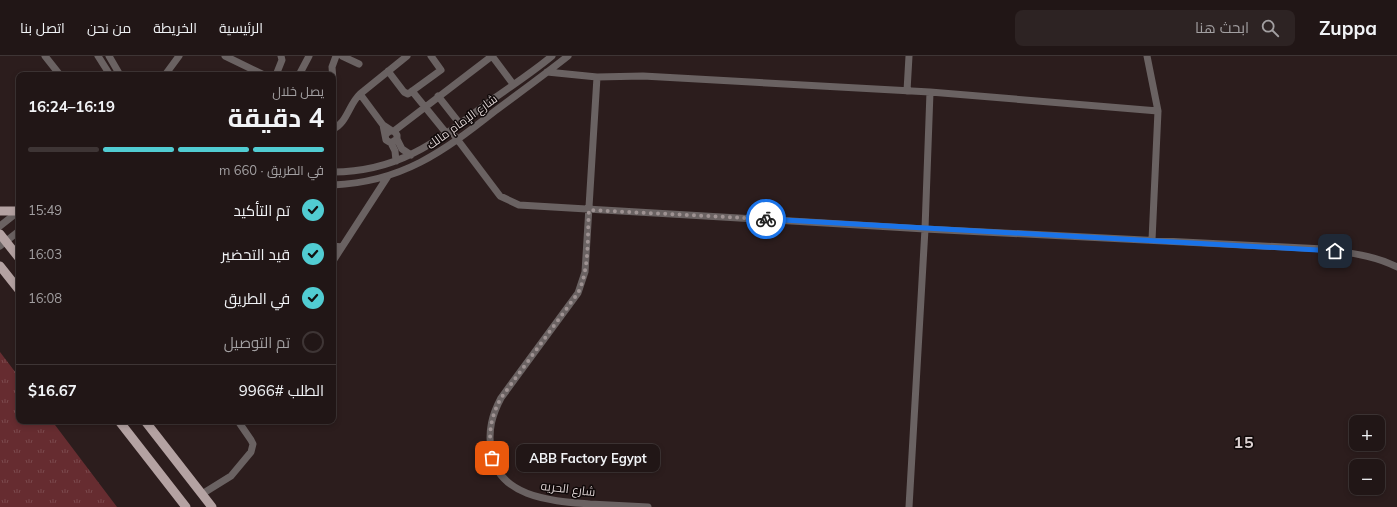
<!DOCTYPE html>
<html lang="ar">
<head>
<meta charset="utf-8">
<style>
  body { margin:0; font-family:Mulish,Cairo,sans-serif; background:#2d2323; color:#f1f3f6; direction:rtl; height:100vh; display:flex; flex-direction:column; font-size:15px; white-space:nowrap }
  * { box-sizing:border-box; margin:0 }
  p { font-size:13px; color:#a29fa1 }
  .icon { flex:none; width:22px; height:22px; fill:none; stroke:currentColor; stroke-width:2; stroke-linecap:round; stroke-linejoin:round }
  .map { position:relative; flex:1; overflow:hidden; direction:ltr }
  .drawer { position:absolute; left:16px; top:16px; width:320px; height:352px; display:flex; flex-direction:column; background:#211616; border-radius:8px; box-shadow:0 2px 6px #0003,0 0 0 1px #3e3535; direction:rtl }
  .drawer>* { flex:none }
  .buttons { position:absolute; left:1349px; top:359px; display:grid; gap:8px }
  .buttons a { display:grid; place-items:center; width:36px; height:36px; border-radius:8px; background:#211616; box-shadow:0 2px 6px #0003,0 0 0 1px #3e3535; font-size:20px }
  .pin { position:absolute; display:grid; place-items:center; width:34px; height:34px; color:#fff; margin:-17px; border-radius:8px; box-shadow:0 2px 6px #0006 }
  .courier { position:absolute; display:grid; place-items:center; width:40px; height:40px; margin:-20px; border:3px solid #1a73e8; border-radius:50%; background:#fff; color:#222; box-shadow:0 1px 5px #0007 }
  .bubble { position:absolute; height:28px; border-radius:8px; background:#211616; box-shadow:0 2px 6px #0003,0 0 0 1px #3e3535; font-size:13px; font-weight:700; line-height:28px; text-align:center; direction:rtl }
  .headline em { font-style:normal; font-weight:700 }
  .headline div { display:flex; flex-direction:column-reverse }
  .headline { display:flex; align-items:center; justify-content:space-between; height:68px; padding:0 12px }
  h1 { font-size:26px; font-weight:700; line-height:30px }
  .bar { display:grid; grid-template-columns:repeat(4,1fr); gap:6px 4px; align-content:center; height:48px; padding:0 12px }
  .bar i { height:5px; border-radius:3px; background:#3e3535 }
  .bar .current { background:#51ccd2 }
  .bar p { grid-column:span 4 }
  .line { display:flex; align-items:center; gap:10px; padding:0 12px; border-top:1px solid #3e3535 }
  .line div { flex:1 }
  ol { padding:0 12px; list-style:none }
  li { display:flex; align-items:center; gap:12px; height:44px }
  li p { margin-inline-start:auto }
  li .icon { padding:4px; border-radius:50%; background:#51ccd2; color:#111; stroke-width:4 }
  li:last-child { color:#a29fa1 }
  li i { width:22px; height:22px; border:2px solid #3e3535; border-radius:50% }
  header { display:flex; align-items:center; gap:24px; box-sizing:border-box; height:56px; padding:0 20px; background:#211616; border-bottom:1px solid #3e3535 }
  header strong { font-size:19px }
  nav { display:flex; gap:22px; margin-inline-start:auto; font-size:14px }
  .search { width:280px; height:36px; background:#2d2323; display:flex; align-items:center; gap:10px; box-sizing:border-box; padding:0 14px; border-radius:8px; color:#a29fa1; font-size:15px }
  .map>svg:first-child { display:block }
  .grass { fill:url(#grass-tufts) }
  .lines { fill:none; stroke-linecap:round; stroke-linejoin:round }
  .minor { stroke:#6a6262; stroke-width:7 }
  .major { stroke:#b4a2a2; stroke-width:9 }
  .done { stroke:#9e9292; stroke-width:4; stroke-dasharray:0 7.2 }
  .route { stroke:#1a73e8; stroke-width:5 }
  .labels { text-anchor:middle; stroke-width:3; stroke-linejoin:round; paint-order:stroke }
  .street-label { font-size:12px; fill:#dcd1d1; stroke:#100909 }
  .district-label { font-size:16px; font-weight:bold; letter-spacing:1px; fill:#dcd1d1; stroke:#100909 }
</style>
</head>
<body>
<header>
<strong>Zuppa</strong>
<div class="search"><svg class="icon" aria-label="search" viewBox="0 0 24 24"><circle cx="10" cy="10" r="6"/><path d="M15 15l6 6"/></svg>ابحث هنا</div>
<nav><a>الرئيسية</a><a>الخريطة</a><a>من نحن</a><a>اتصل بنا</a></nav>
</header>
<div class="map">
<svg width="1397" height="451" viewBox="0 0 1397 451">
  <defs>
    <pattern id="grass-tufts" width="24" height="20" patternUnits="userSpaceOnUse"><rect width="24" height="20" fill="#662c30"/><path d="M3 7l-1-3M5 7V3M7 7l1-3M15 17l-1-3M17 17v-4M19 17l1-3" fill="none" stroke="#7b4a4d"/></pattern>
  </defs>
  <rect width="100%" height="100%" fill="#2c1d1d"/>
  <path class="grass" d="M0 296 19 321V365H52L117 451H0Z"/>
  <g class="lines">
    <path class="minor" d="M45 0 60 19
      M98 0 110 19
      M109 0 120 19
      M225 0 264 19
      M342 0 359 8
      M492 0 513 28
      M1147 0 1158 55
      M388 15 404 36 408 38 441 14 431 0
      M547 16 597 21
      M165 19 179 0
      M276 19 282 4 281 0
      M299 19 309 0
      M333 24 332 11 336 0
      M412 35 447 78
      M907 35 909 0
      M360 38 383 69 392 75
      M438 40 460 68
      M383 69 386 84 391 87 397 83V79L394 75H390L386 78
      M333 73C347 67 349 48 360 38L407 0
      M394 75 492 0
      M451 75 500 140 519 149 925 173 1324 193C1349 197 1374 199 1397 211
      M397 83 402 93 411 99
      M391 87 395 95 396 105
      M333 116C402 116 441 82 493 43 513 29 534 15 552 0
      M333 129C402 126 443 96 495 55 519 37 544 19 568 0
      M0 170 19 155
      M0 190 19 175
      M333 190 342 191
      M333 205 388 120
      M202 438 231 420 251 396 253 388 251 384 238 365
      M648 451C629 450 610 449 590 448 552 445 497 442 491 394 488 374 492 359 501 342L578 237 585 216 597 21 643 20 930 36
      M909 451 925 173 930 36 1158 55 1152 184"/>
    <path class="major" d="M0 155H19
      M0 178 19 202
      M0 210 19 234
      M119 365 186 451
      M145 365 212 451"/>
  </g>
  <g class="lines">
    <path class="done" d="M492 402C488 379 490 362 501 342L578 237C590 212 587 181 589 154L766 163"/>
    <path class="route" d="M766 163 1335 195"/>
  </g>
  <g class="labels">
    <g class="street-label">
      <text transform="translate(462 66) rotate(-36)" y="4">شارع الإمام مالك</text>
      <text transform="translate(568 433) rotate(7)" y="4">شارع الحريه</text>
    </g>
    <g class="district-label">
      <text x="1244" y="392">15</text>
    </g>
  </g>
</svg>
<div class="buttons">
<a>+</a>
<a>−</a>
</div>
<div class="pin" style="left:492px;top:402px;background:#ea580c"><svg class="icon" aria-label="bag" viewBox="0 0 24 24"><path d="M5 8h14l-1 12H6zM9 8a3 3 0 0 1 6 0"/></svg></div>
<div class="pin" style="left:1335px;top:195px;background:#1f2937"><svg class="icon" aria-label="home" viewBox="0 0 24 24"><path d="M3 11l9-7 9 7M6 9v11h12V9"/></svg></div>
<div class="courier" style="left:766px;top:163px"><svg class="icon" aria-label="bike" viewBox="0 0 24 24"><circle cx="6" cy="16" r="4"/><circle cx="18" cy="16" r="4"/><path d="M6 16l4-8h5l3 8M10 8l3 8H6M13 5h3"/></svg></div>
<div class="bubble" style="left:516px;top:388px;width:144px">ABB Factory Egypt</div>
<section class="drawer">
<div class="headline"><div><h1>4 دقيقة</h1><p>يصل خلال</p></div><em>16:19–16:24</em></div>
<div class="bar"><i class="current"></i><i class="current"></i><i class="current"></i><i></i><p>في الطريق · 660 m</p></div>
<ol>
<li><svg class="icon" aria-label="check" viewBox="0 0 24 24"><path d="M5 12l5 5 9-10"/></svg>تم التأكيد<p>15:49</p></li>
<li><svg class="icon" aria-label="check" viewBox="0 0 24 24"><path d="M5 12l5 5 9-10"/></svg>قيد التحضير<p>16:03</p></li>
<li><svg class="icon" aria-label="check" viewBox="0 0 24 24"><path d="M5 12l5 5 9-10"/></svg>في الطريق<p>16:08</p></li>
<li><i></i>تم التوصيل</li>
</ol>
<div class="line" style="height:52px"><div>الطلب #9966</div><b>$16.67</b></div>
</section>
</div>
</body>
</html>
